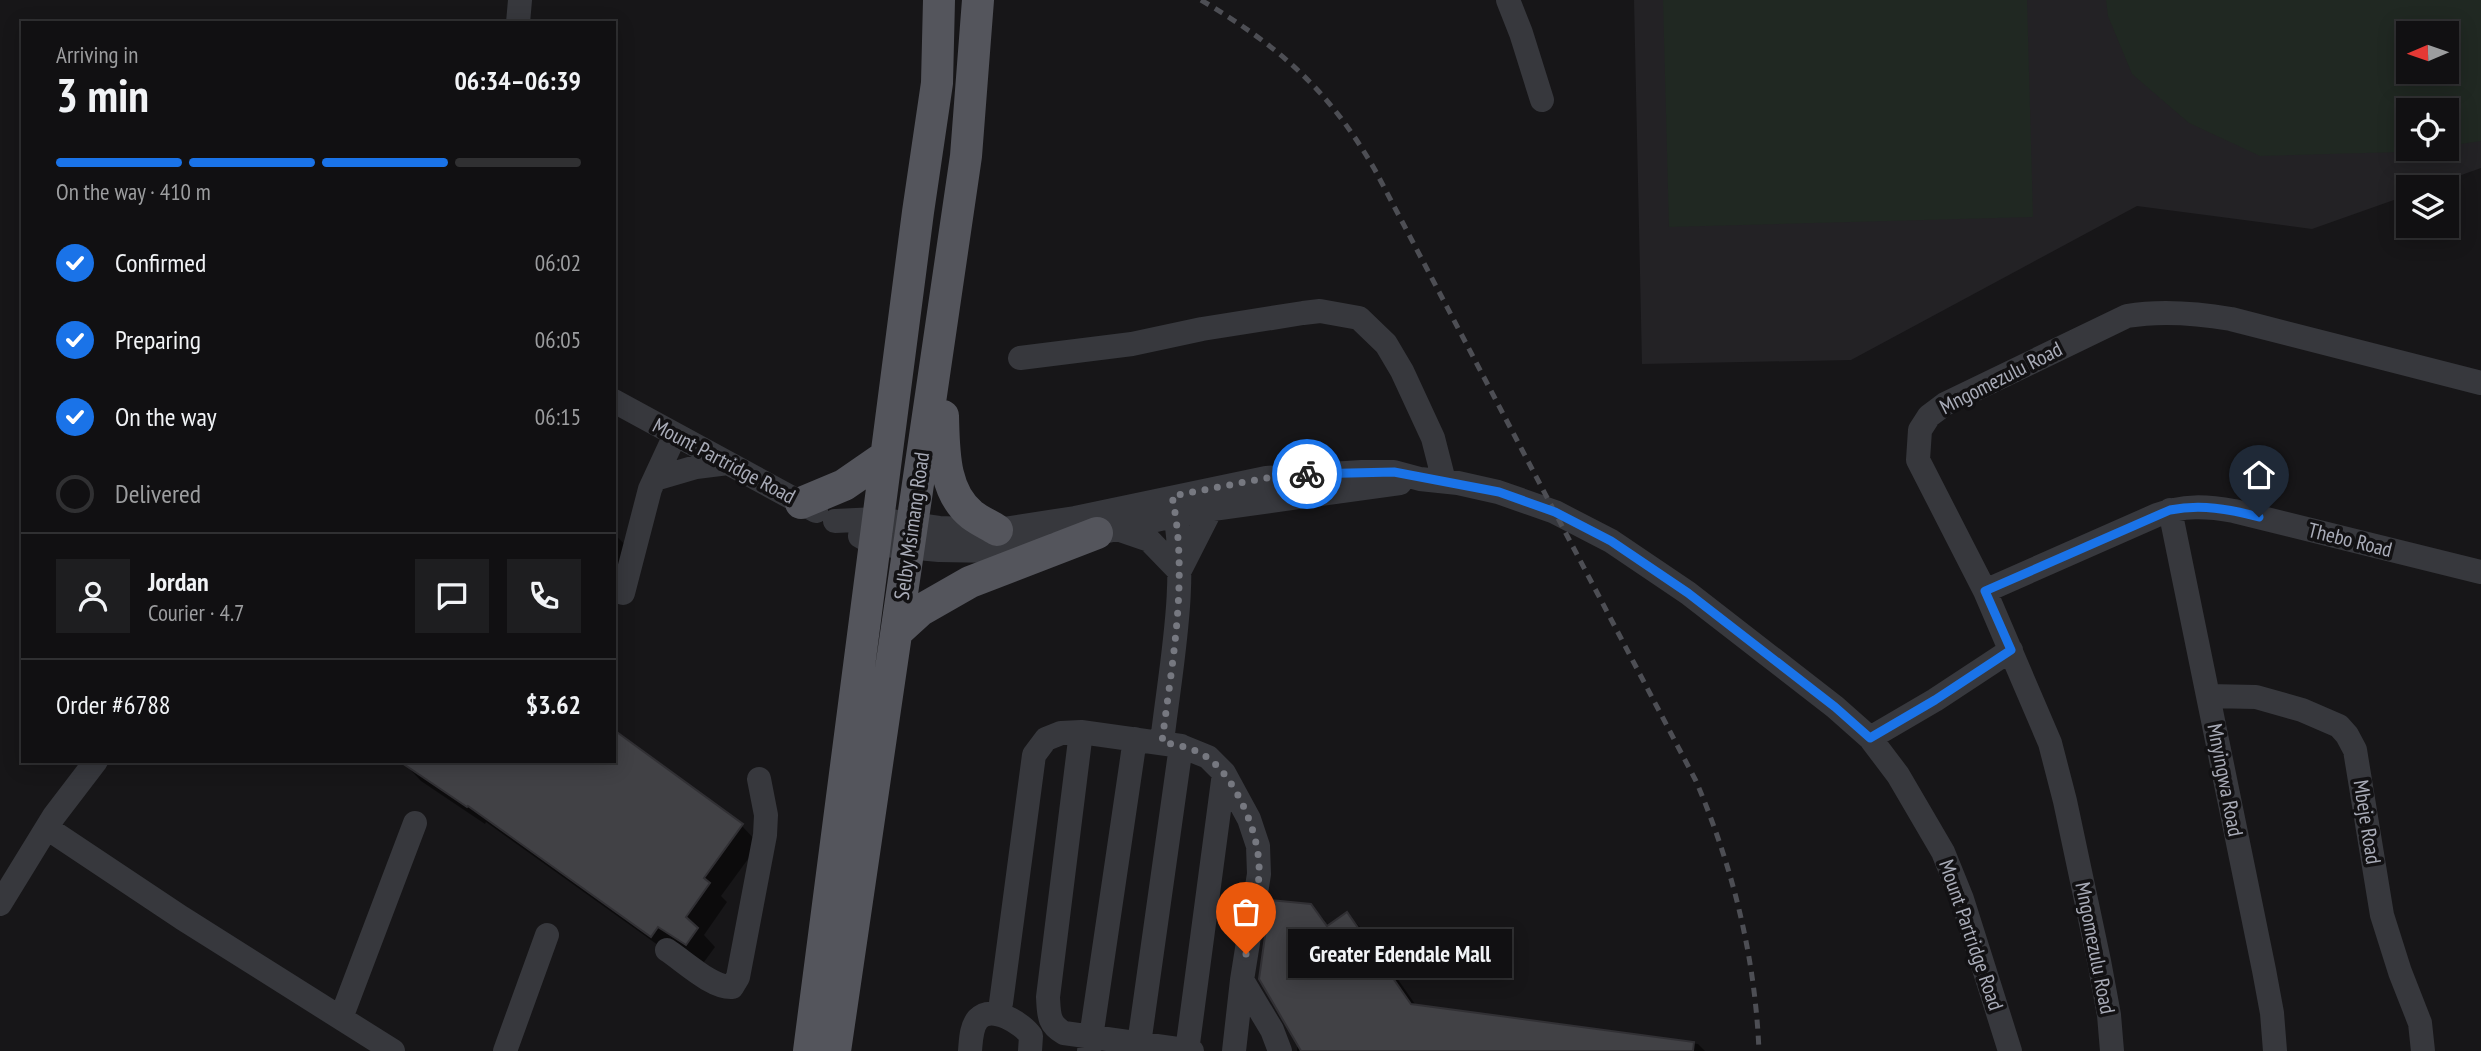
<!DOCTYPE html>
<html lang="en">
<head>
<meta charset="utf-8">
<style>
  body { margin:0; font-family:"PT Sans Narrow",sans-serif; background:#1e1e20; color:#f1f3f6; height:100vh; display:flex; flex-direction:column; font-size:26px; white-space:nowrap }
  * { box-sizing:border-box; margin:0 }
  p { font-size:23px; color:#9c9d9f }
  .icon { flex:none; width:38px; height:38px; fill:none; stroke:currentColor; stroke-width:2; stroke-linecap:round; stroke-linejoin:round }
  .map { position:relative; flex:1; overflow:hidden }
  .details { position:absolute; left:21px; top:21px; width:595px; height:742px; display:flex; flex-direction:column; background:#111012; border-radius:0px; box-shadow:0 4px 18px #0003,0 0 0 2px #303032 }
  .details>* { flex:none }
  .needle { width:46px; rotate:268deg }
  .fabs { position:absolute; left:2396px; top:21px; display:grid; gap:14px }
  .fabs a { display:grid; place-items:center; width:63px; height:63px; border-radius:0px; background:#111012; box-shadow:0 4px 18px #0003,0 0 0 2px #303032; font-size:35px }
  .pin { position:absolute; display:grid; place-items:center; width:60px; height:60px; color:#fff; margin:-72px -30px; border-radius:50% 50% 50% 0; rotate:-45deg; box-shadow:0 0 7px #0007 }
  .pin .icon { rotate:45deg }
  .courier { position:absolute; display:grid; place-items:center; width:70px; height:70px; margin:-35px; border:5px solid #1a73e8; border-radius:50%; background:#fff; color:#222; box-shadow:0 2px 9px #0007 }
  .bubble { position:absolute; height:49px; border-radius:0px; background:#111012; box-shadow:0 4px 18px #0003,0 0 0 2px #303032; font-size:23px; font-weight:600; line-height:49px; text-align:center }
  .overview em { font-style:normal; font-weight:600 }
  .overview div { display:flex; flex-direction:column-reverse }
  .overview { display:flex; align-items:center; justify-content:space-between; height:119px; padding:0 35px }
  h1 { font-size:46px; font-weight:600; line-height:52px }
  .bar { display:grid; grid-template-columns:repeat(4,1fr); gap:10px 7px; align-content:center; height:84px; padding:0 35px }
  .bar i { height:9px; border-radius:5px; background:#303032 }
  .bar .on { background:#1a73e8 }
  .bar p { grid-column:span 4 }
  .line { display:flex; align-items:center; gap:18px; padding:0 35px; border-top:2px solid #303032 }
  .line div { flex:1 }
  .round { display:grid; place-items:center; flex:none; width:74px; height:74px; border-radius:0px; background:#1e1e20 }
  ol { padding:0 35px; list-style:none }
  li { display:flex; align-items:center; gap:21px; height:77px }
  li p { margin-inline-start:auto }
  li .icon { padding:7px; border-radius:50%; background:#1a73e8; color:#fff; stroke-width:4 }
  li:last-child { color:#9c9d9f }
  li i { width:38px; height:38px; border:4px solid #303032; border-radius:50% }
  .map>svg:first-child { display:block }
  .built { fill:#232225; fill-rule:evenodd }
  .green { fill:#202822; fill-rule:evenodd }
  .shadow { fill:#0007; fill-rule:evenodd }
  .building { fill:#414145; stroke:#313034; stroke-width:2 }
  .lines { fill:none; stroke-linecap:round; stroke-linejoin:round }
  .minor { stroke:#37383d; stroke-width:24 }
  .major { stroke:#54555c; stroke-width:32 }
  .rail { stroke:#4d4e54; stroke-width:5; stroke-dasharray:9 7; stroke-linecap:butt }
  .done { stroke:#767880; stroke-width:7; stroke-dasharray:0 12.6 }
  .route { stroke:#1a73e8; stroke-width:9 }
  .labels { text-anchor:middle; stroke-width:7; stroke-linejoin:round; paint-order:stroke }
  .street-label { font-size:21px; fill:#a9acb8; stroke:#121113 }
</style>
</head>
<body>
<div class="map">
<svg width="2481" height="1051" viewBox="0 0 2481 1051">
  <rect width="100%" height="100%" fill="#171618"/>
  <path class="built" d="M1634 0H2481V168L2428 187H2408V195L2312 229 2137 206 1851 360 1642 364ZM2408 33H2446V72H2408ZM2408 110H2446V149H2408Z"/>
  <path class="green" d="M1663 0H2027L2033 217 1669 227Z
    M2106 0H2481V141L2447 146 2446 110H2408V149H2426L2401 152 2260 156 2189 123 2132 74 2108 16ZM2408 33H2446V72H2408Z"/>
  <path class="shadow" d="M614 534 636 555 614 599Z
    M404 763 742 826 759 844 721 896 727 902 704 935 715 947 704 962 676 943 669 953 486 822 485 824 421 781Z
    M1310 905 1330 926 1347 914 1365 932 1417 1007 1698 1044 1705 1051H1297ZM1320 920H1325L1333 932Z"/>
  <path class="building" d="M614 730 743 824 704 878 710 883 686 917 698 928 686 945 658 927 651 937 468 806 467 807 399 761H614Z
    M1270 900 1311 904 1327 926 1347 912 1411 1004 1694 1042 1693 1051H1301L1259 979Z"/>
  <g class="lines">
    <path class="minor" d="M1508 0 1521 33 1542 100
      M518 23 520 0
      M1020 358 1132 344 1202 329 1303 313 1320 311 1359 318 1386 344 1402 371 1433 438 1444 481
      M614 401 816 511
      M655 479 696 467 728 463
      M2170 510 2264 970 2272 1013 2275 1051
      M835 521 877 519 939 528 997 530 1075 518 1266 478 1362 472H1394L1420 479 1458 483 1498 492 1555 512 1611 541 1688 593 1835 707 1870 738 1898 775 1943 852 1962 899 2010 1051
      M1117 529 1149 540 1178 570
      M860 536 874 544 939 550 994 551 1045 544
      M1081 537 1191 512 1400 483
      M1181 568 1211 509
      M1985 591 2157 515C2183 505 2206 506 2234 511L2481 572
      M623 593 650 489 675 435
      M2208 696 2256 697 2302 710 2339 726 2347 735 2355 750 2382 915 2400 972 2420 1023 2423 1051
      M1081 732 1048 997C1049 1014 1048 1024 1064 1033L1192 1051
      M1870 738 1935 700 2011 650
      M1162 742C1171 664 1189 579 1173 500
      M47 828 182 918 393 1051
      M0 904 54 816 96 761
      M667 950C684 961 712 988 732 987L738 977 765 835 766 815 759 779
      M1242 980 1272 1030 1280 1051
      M1001 1003 1034 755 1046 739 1061 733 1081 732 1181 746 1208 757 1224 773 1249 819 1258 846 1259 874 1242 980 1234 1051
      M341 1018 415 823
      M505 1051 547 935
      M970 1051C971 1040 971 1027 978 1019 992 1004 1023 1024 1031 1036L1030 1051
      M1089 1051 1135 739
      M1138 1051 1181 746
      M1187 1051 1224 773
      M2112 1051 2109 1015 2099 961 2065 801 2050 743 1985 591 1918 460 1920 430 1929 416 1945 404 2127 316C2162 310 2196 313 2231 319L2481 383"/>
    <path class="major" d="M943 416C944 450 943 492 972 515 980 521 989 525 997 530
      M801 503 844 485 886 456
      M898 631 921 610 970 582 1097 533
      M809 1051 918 212 937 83 939 0
      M835 1051 966 156 978 0"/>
    <path class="rail" d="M1201 0C1280 47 1329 90 1375 170L1696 781C1733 868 1755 956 1759 1051"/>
  </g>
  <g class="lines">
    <path class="done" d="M1246 954C1250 927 1258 900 1259 873 1261 837 1237 779 1208 758 1195 748 1177 745 1162 742 1172 662 1189 577 1172 496L1266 478 1307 474"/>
    <path class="route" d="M1307 474 1394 472 1499 492 1555 512 1611 541 1688 593 1835 707 1870 738 1935 700 2011 650 1985 591 2170 510C2201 504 2229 509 2259 517"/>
  </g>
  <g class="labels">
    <g class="street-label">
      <text transform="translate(2001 378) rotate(-27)" y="7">Mngomezulu Road</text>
      <text transform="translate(724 461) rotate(28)" y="7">Mount Partridge Road</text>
      <text transform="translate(912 526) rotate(-82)" y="7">Selby Msimang Road</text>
      <text transform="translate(2350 540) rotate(14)" y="7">Thebo Road</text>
      <text transform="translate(2225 780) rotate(79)" y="7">Mnyingwa Road</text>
      <text transform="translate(2367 822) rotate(81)" y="7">Mbeje Road</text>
      <text transform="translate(1971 935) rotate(71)" y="7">Mount Partridge Road</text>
      <text transform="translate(2095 948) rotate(79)" y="7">Mngomezulu Road</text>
    </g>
  </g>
</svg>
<div class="fabs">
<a><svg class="needle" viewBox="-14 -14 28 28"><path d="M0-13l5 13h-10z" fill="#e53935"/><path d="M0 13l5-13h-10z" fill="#9c9d9f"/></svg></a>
<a><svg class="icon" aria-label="locate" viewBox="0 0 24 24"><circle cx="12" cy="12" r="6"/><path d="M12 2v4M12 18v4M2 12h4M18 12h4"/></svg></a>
<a><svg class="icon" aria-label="layers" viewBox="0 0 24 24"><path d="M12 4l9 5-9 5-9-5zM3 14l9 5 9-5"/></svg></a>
</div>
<div class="pin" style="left:1246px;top:954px;background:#ea580c"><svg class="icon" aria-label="bag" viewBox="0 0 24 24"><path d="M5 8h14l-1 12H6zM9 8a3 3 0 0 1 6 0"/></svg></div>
<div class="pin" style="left:2259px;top:517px;background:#1f2937"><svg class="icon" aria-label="home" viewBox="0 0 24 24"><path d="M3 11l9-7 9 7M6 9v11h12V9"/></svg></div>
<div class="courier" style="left:1307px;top:474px"><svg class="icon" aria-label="bike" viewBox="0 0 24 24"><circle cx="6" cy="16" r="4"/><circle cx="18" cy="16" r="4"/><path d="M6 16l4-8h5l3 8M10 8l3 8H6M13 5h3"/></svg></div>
<div class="bubble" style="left:1288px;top:929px;width:224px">Greater Edendale Mall</div>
<section class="details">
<div class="overview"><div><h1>3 min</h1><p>Arriving in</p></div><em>06:34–06:39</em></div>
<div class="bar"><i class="on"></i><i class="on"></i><i class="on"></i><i></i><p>On the way · 410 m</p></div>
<ol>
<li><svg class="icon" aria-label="check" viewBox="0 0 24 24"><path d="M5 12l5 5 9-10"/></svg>Confirmed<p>06:02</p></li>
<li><svg class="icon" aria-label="check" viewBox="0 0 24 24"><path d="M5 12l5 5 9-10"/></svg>Preparing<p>06:05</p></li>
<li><svg class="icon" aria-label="check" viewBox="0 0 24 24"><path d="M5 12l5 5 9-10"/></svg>On the way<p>06:15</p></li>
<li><i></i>Delivered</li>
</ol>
<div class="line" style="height:126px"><a class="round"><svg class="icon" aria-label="person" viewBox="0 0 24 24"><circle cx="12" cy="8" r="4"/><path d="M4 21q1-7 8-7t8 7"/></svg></a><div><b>Jordan</b><p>Courier · 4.7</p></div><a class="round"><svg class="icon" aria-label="chat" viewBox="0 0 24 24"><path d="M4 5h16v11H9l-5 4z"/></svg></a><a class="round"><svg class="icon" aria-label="phone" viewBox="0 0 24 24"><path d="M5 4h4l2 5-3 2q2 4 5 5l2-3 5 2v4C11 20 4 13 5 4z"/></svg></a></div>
<div class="line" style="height:91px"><div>Order #6788</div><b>$3.62</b></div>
</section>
</div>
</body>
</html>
